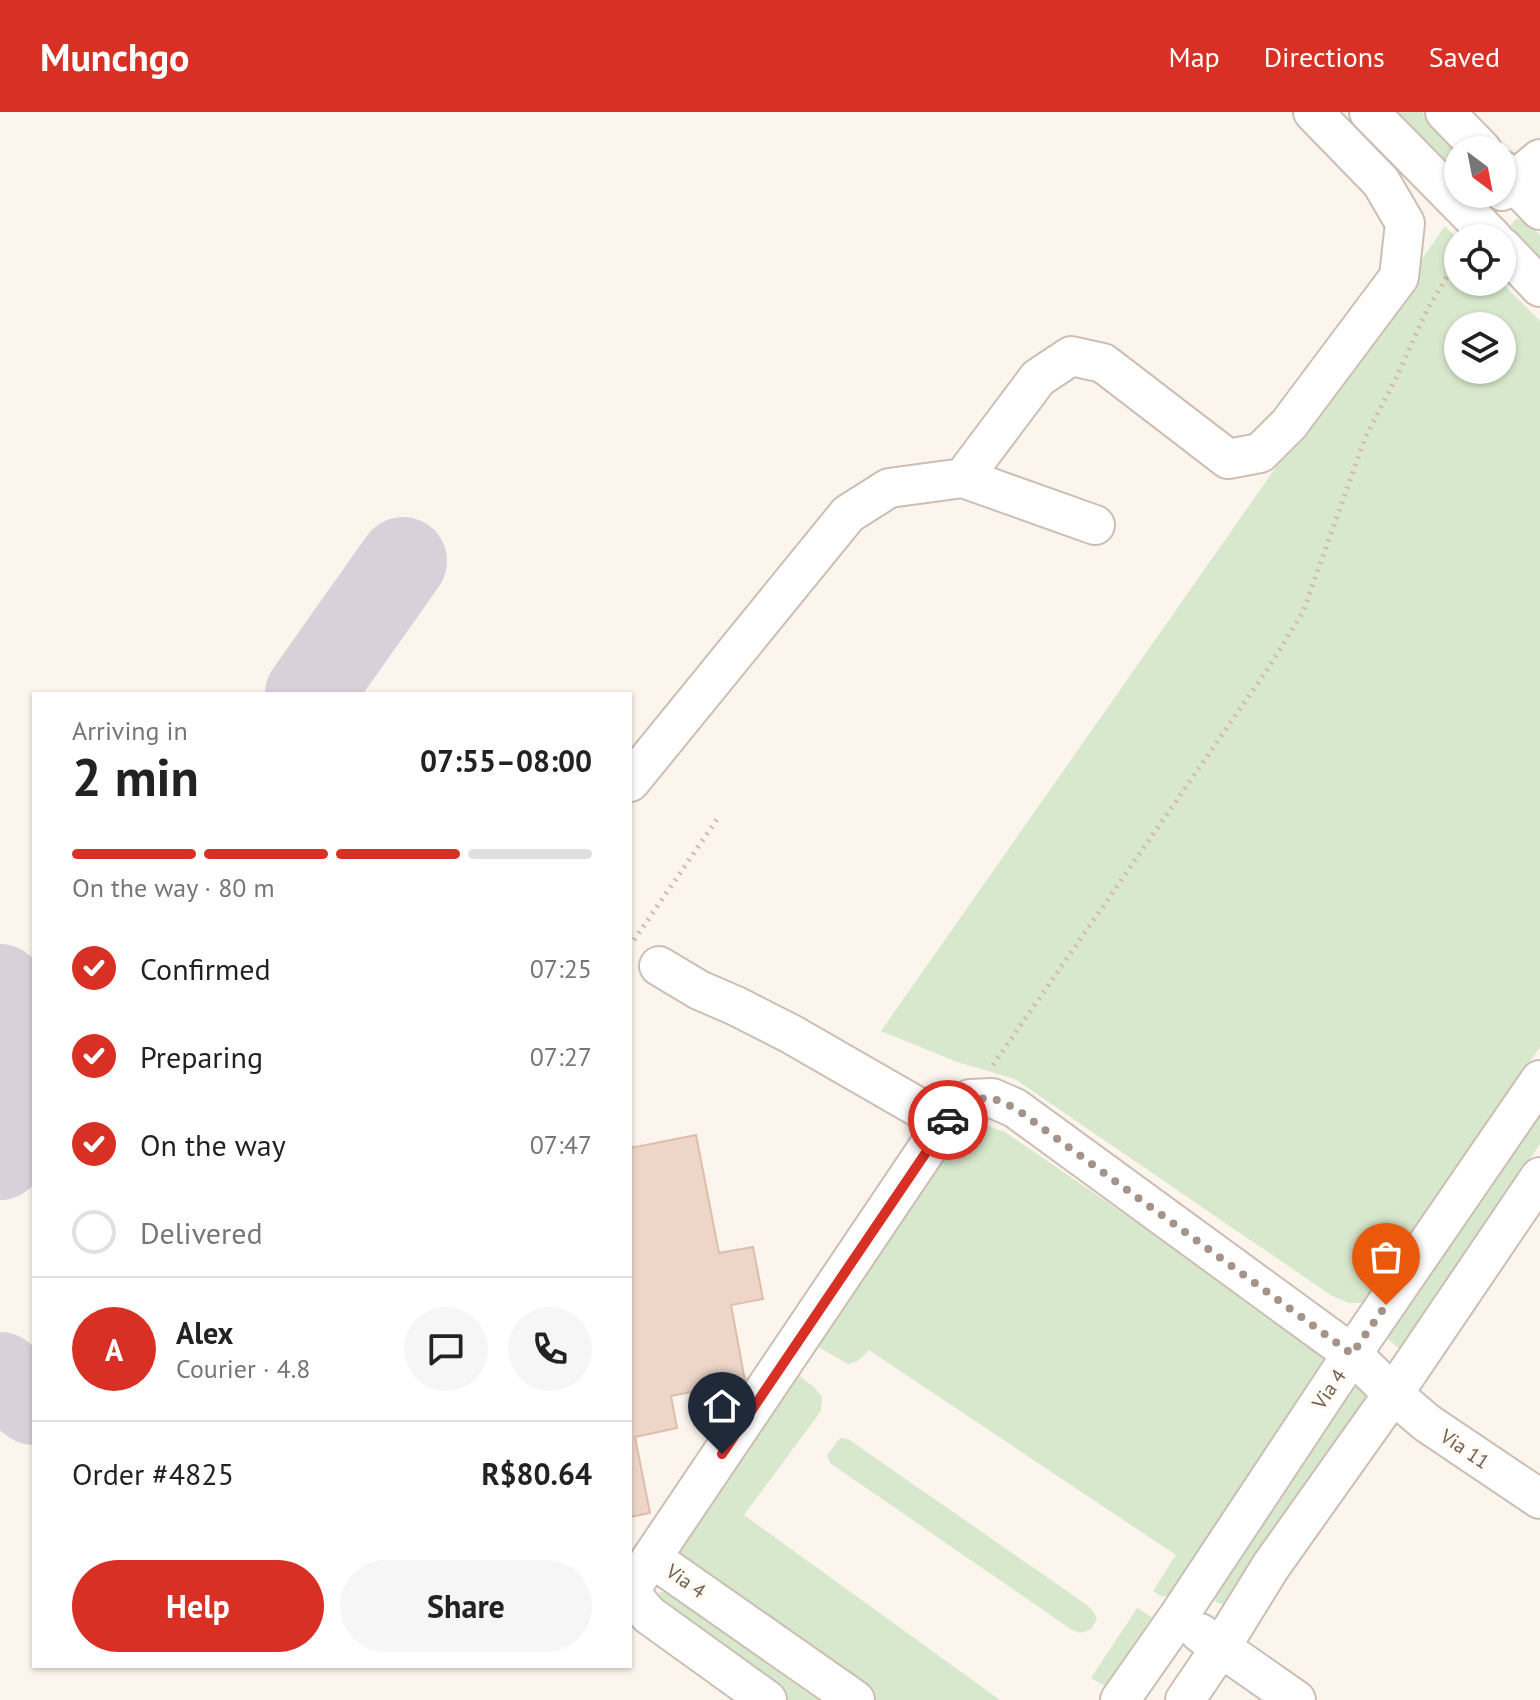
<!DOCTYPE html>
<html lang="en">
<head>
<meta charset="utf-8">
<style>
  body { margin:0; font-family:"PT Sans",sans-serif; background:#f6f6f6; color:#222; height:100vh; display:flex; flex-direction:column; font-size:30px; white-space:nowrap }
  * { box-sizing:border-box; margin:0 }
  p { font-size:26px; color:#767676 }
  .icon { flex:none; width:44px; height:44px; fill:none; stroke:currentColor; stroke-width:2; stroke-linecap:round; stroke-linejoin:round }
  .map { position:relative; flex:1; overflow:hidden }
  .drawer { position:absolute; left:32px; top:580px; width:600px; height:976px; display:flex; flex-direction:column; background:#fff; border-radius:0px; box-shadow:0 2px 6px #0004 }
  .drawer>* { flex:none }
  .needle { width:52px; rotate:148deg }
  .fabs { position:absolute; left:1444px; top:24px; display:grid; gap:16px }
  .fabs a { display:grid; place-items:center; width:72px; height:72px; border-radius:50%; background:#fff; box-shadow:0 2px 6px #0004; font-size:40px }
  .pin { position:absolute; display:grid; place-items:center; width:68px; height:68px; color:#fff; margin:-82px -34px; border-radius:50% 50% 50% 0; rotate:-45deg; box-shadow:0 0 8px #0007 }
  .pin .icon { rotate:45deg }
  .courier { position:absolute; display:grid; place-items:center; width:80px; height:80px; margin:-40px; border:6px solid #d93025; border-radius:50%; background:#fff; color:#222; box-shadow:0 2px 10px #0007 }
  .headline em { font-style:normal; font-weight:600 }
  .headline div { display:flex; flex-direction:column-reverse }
  .headline { display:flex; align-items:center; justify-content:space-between; height:136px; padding:0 40px }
  h1 { font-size:52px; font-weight:600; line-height:60px }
  .bar { display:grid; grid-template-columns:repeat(4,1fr); gap:12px 8px; align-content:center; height:96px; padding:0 40px }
  .bar i { height:10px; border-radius:6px; background:#e0e0e0 }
  .bar .selected { background:#d93025 }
  .bar p { grid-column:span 4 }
  .line { display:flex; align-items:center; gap:20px; padding:0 40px; border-top:2px solid #e0e0e0 }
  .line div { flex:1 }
  .round { display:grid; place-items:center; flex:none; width:84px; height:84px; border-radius:42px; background:#f6f6f6 }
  ol { padding:0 40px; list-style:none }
  li { display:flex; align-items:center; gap:24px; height:88px }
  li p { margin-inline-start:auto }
  li .icon { padding:8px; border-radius:50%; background:#d93025; color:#fff; stroke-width:4 }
  li:last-child { color:#767676 }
  li i { width:44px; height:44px; border:4px solid #e0e0e0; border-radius:50% }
  .cta { display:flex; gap:16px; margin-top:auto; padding:16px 40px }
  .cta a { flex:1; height:92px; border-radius:48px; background:#d93025; color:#fff; font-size:32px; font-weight:600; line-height:92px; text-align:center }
  .cta a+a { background:#f6f6f6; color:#222 }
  header { display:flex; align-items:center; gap:48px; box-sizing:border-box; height:112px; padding:0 40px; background:#d93025; color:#fff }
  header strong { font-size:38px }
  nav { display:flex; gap:44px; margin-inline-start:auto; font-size:28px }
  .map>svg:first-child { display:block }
  .green { fill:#d8e8cd; fill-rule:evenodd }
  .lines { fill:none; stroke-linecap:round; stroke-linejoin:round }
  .taxiway { stroke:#dad0da; stroke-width:88 }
  .building { fill:#edd6c8; stroke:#debdab; stroke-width:2 }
  .minor-casing { stroke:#cdbeb4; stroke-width:42 }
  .path { stroke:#d3b9ab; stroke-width:5; stroke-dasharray:2 6; stroke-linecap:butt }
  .minor { stroke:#fff; stroke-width:38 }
  .done { stroke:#a39389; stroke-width:8; stroke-dasharray:0 14.4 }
  .route { stroke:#d93025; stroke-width:10 }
  .labels { text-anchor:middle; stroke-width:7; stroke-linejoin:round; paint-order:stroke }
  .street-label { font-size:20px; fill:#745e52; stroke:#fefaf4 }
</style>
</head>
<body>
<header>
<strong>Munchgo</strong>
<nav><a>Map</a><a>Directions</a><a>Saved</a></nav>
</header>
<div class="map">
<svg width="1540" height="1588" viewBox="0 0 1540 1588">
  <rect width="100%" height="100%" fill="#fbf5ee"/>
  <path class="green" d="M1391 0H1422L1459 38 1458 66Z
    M1516 107 1526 108 1540 123V151L1513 124 1510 114Z
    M1445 114 1458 127V170H1501L1540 209V935L1365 1191H1349L1332 1184 1015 967 957 950 881 919ZM1458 214H1502V258H1458Z
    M1540 994V1032L1405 1232 1398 1236 1386 1225Z
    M987 1014 1005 1020 1308 1228 1321 1241 1324 1253 1171 1482 1162 1485 1153 1479 1176 1443 869 1238 858 1249 848 1252 815 1233 954 1026Z
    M796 1261 814 1275 822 1285 821 1299 744 1403 1000 1588H875L673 1441Z
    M1359 1266 1370 1283 1229 1495 1216 1490 1214 1482 1352 1270Z
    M840 1326 848 1327 1087 1493 1093 1499 1097 1507 1091 1517 1081 1521 1072 1518 830 1351 827 1343Z
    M660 1480H669L818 1588H775L652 1493Z
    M1137 1496 1152 1505 1106 1575 1091 1566Z"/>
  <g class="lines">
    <path class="taxiway" d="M309 582 403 449
      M0 876 23 911 34 969
      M0 1044 34 1000
      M0 1264 34 1289"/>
  </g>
  <path class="building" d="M696 1023 719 1141 753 1135 763 1187 731 1193 745 1269 671 1284 677 1316 635 1325 650 1401 630 1405V1036Z"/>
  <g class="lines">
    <g class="minor-casing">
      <path id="minor" d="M1369 0 1493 126
        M1445 0 1482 38
        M1502 58 1540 98
        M1502 79 1540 47
        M1502 135 1540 175
        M963 366 1038 266 1071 244 1103 251 1228 347 1260 341 1289 312 1399 165 1405 111 1381 70 1313 0
        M630 670 848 402 889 376 963 366 1095 413
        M659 854 699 878 736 894 791 922 923 998 943 1013
        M652 1446 855 1588
        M1200 1521 1296 1588
        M767 1588 649 1503 635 1487 634 1472 943 1013 970 987 992 986 1015 996 1352 1242 1393 1282 1427 1311 1540 1387
        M1120 1588 1178 1505 1352 1242 1540 968
        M1185 1588 1221 1535 1271 1454 1393 1282 1540 1065"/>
    </g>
    <path class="path" d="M634 828 720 703
      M993 953 1267 558 1303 500 1365 326 1397 264 1427 198 1458 146
      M630 1035 632 1036"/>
    <use href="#minor" class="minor"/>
  </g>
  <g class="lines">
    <path class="done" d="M948 1008 970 987 992 986 1015 996 1352 1242 1386 1193"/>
    <path class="route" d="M722 1342 948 1008"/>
  </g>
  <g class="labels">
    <g class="street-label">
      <text transform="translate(1329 1277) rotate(-56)" y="7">Via 4</text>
      <text transform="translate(1465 1337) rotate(34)" y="7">Via 11</text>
      <text transform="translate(686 1469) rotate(35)" y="7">Via 4</text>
    </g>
  </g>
</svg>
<div class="fabs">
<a><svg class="needle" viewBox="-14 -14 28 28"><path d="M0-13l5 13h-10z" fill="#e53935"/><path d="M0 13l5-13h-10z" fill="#767676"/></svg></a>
<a><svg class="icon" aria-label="locate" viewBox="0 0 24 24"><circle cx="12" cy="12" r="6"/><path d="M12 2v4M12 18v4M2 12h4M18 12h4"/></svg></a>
<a><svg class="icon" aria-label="layers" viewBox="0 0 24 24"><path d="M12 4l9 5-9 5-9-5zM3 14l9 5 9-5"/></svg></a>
</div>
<div class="pin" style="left:1386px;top:1193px;background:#ea580c"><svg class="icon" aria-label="bag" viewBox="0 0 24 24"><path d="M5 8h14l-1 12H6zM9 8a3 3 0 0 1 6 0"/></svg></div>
<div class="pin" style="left:722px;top:1342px;background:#1f2937"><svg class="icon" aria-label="home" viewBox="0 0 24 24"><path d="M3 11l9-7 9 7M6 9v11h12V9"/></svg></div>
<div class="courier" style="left:948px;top:1008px"><svg class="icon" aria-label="car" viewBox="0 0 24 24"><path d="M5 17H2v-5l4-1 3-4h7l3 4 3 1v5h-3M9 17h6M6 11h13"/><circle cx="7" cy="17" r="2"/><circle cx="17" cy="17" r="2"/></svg></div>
<section class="drawer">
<div class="headline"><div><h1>2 min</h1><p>Arriving in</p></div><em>07:55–08:00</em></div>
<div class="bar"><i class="selected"></i><i class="selected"></i><i class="selected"></i><i></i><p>On the way · 80 m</p></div>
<ol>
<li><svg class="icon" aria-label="check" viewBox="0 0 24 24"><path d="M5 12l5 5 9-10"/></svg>Confirmed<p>07:25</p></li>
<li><svg class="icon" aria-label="check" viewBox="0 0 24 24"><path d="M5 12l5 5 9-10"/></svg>Preparing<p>07:27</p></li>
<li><svg class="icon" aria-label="check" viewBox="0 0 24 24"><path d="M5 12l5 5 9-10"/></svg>On the way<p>07:47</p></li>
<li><i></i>Delivered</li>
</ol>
<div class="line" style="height:144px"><b class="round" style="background:#d93025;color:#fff">A</b><div><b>Alex</b><p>Courier · 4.8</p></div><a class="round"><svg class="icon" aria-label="chat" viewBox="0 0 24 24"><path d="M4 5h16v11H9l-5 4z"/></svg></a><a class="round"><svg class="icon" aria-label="phone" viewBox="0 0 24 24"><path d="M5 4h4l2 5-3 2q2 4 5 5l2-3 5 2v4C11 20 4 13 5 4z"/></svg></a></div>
<div class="line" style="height:104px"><div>Order #4825</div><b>R$80.64</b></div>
<div class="cta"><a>Help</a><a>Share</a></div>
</section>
</div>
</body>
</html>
